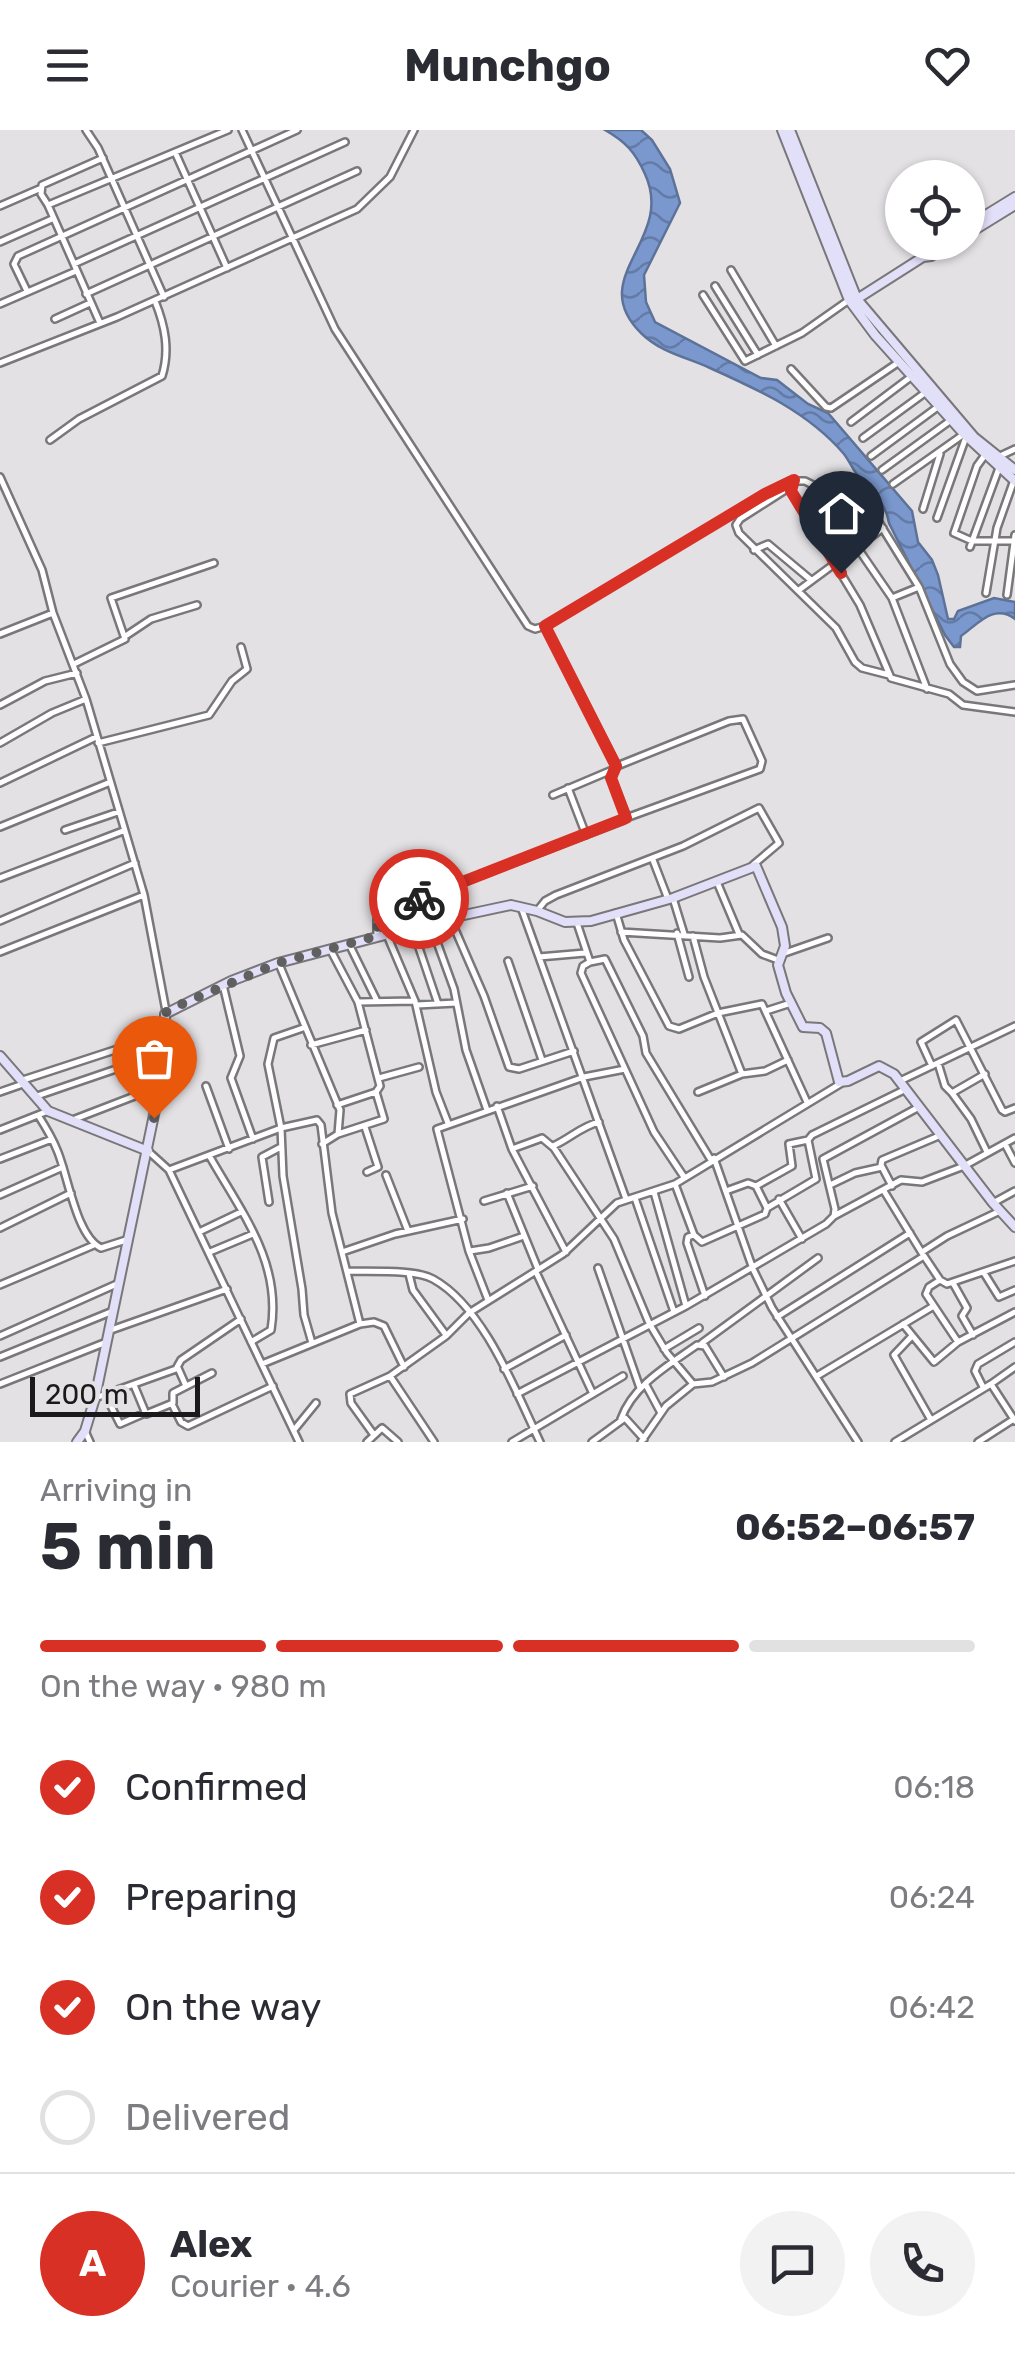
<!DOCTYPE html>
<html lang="en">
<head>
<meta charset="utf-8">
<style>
  body { margin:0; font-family:Rubik,sans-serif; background:#f2f2f3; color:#2b2b33; height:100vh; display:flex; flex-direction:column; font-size:38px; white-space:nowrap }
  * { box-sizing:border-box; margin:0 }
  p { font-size:32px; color:#7c7c81 }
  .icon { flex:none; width:55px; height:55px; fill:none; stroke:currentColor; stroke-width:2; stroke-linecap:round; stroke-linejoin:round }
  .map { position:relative; height:1312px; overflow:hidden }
  .details { display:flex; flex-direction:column; background:#fff; flex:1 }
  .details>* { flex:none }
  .fabs { position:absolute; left:885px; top:30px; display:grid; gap:20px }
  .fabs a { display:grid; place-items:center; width:100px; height:100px; border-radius:50%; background:#fff; box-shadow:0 2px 8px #0004; font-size:50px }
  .scale { position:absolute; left:30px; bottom:25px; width:170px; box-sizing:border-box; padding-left:10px; border:5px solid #1a1a1b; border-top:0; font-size:28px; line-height:35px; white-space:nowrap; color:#1a1a1b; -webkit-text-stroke:8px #e3e1e4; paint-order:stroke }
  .pin { position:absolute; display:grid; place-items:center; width:85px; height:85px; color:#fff; margin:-102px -42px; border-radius:50% 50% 50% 0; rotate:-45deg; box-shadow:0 0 10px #0007 }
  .pin .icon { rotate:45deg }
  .courier { position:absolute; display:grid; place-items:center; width:100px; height:100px; margin:-50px; border:8px solid #d93025; border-radius:50%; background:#fff; color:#222; box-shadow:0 2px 12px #0007 }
  .head em { font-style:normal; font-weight:700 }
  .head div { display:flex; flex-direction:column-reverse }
  .head { display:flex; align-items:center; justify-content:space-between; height:170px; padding:0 40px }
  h1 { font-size:65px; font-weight:700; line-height:75px }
  .bar { display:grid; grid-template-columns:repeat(4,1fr); gap:15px 10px; align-content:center; height:120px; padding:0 40px }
  .bar i { height:12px; border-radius:8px; background:#e1e1e2 }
  .bar .on { background:#d93025 }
  .bar p { grid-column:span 4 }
  .line { display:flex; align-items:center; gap:25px; padding:0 40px; border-top:2px solid #e1e1e2 }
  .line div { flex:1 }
  .round { display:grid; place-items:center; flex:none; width:105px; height:105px; border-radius:52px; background:#f2f2f3 }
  ol { padding:0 40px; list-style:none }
  li { display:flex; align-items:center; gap:30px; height:110px }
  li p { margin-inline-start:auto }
  li .icon { padding:10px; border-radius:50%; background:#d93025; color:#fff; stroke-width:4 }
  li:last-child { color:#7c7c81 }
  li i { width:55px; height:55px; border:5px solid #e1e1e2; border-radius:50% }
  header { display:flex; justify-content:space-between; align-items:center; height:130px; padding:0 40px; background:#fff; font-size:45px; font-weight:700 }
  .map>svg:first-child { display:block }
  .water { fill:url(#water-waves); stroke:#5d7298; stroke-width:2.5 }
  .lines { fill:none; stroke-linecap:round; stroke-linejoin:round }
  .street-casing { stroke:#79777a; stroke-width:10 }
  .secondary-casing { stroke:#79777a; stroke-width:12 }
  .street { stroke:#fff; stroke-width:5 }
  .secondary { stroke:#e2dff9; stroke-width:8 }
  .done { stroke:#606061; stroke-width:10; stroke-dasharray:0 18 }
  .route { stroke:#d93025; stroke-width:12 }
</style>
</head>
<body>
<header><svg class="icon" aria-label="menu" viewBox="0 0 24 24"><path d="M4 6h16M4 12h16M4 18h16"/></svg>Munchgo<svg class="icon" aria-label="heart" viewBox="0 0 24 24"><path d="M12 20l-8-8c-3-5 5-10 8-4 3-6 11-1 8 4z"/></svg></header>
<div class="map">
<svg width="1015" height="1312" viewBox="0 0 1015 1312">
  <defs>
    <pattern id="water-waves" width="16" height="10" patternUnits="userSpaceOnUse" patternTransform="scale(2.5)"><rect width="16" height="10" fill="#7a98ce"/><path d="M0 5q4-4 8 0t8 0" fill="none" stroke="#637ba6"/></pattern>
  </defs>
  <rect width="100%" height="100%" fill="#e3e1e4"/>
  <path class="water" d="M605 0H641L652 10 670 39 680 73 644 145 646 172 655 192 761 248 777 250 808 274 828 283 912 381 918 412 932 430 938 445 948 489H954L958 481 994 468 1015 472V489C994 473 978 494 961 506L960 517H954L945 505 889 393C886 372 872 366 861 350 854 342 850 332 844 324 808 282 759 260 710 238 686 227 662 223 642 204 583 147 676 111 645 44 635 22 626 12 605 0Z"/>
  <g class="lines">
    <g class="street-casing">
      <path id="street" d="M86 0 98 18 164 167
        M242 0 335 199 528 496 535 499 545 496 765 364 790 351H805L875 386 919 457 950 534 963 552 977 561 1015 555
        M175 22 227 138
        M48 75 41 64 42 55 103 28
        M0 76 39 59
        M0 112 52 89
        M74 134 345 12
        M731 140 776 216
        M715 156 758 225
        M27 161 14 134 18 126 297 0
        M86 164 357 41
        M703 165 745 231 802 203 849 170
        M0 174 76 141
        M55 189 90 173
        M100 193 48 75 228 0
        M0 233 117 187 357 79 390 47 414 0
        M791 239 826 277 831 278 899 232
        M851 292 912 246
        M863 308 926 262
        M50 310 79 289 162 246C170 220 165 196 155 171
        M985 325 977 336 954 403 972 411H1015
        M871 326 939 276
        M1000 326 1015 319
        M882 340 951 290
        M0 347 42 440 53 483 86 569 144 765 166 881
        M794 350 791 361 860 475 891 548 949 564 963 575 1015 582
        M893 354 964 304
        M790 357 740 389 736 395 739 403 836 498 855 532 862 538 889 545
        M923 379 940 324
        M937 388 966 307
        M857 417 892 468 919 457
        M970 417 999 338
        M754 420 768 414 811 450
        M799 460 883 398
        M986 463 997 398 1014 350
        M1007 465 1015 405
        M892 468 927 559
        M545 496 617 636 729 591 743 589 762 631 760 639 626 688
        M0 504 53 483
        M127 505 151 489 197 475
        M74 534 125 509 111 468 214 433
        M0 575 45 551 77 543
        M0 613 52 583 86 569
        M98 613 209 585 232 551 247 539 241 517
        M0 653 96 607
        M568 658 586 705
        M553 665 612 640
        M0 697 108 653
        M65 700 118 682
        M653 730 668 769
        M0 748 123 701
        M717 752 739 804
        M673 768 684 804
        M521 777 626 1069
        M537 781 545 771 556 765 683 716 759 678 779 713 753 735
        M616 783 624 810 669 896 679 899 718 883 762 874 807 972
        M450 788 484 866 509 937 519 939 574 921
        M0 791 135 733
        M430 793 454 859 466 920 487 980
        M577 793 590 832 583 836 581 843 654 1002 684 1047
        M412 797 438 874
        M621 802 720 808 742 805 762 824 778 830
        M677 803 689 847
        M387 805 415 871
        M377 806V789L382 783 624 690 626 685 611 648 617 636
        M693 806 704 847 742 944
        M349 814 376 869
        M330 819 358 872 380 956 376 962 337 975
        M0 822 144 765
        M782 824 828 808
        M539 827 585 823
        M508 831 542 930
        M590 832 605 829 643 906 646 923 711 1030
        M279 834 340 980 338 1004 322 1014
        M223 855 240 926 231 948 253 1009
        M358 872 415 871 436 962 448 993
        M417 875 456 873
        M766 881 791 873
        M303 898 274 908 268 934 281 998 283 1046 302 1159 304 1185 312 1213
        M311 915 366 900
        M938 933 945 956 952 963
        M932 936 921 912 956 890 1002 980 1005 982 1015 978
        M985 944 952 963 971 989 987 1022
        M379 948 419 937
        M23 950 133 914
        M900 951 1015 896
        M206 956 229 1019
        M0 962 23 954
        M698 962 742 944 765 941 788 930
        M37 966 163 923
        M497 976 512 1019 566 1122
        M38 985C45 996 52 1007 57 1020 68 1045 76 1106 101 1118L126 1110
        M75 989 158 957
        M365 997 378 1037 367 1042
        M0 1000 48 981
        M338 1004 384 989 376 962
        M1005 1014 1015 1033
        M553 1016C571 1008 580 997 599 992
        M512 1019 542 1008 554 1018 614 1109 649 1193 667 1223 693 1254 666 1276 641 1312
        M148 1021 169 1040 299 1312
        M210 1027C242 1083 282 1133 271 1200L251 1212
        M714 1028 753 1139 772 1178 858 1312
        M0 1029 52 1009
        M169 1040 281 998 317 990 321 995 332 1083 360 1194
        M386 1045 408 1101
        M816 1049 808 1010 812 1005 906 959
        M675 1054 694 1105 702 1112 765 1084 767 1078 756 1056 792 1036 789 1014 808 1010
        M830 1055 855 1043 882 1037
        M892 1056 881 1035 882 1030 941 1005
        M726 1061 748 1053 756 1056
        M884 1061 922 1123
        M654 1062 686 1176
        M507 1063 538 1139
        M0 1065 63 1037
        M635 1068 674 1182
        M779 1069 802 1109
        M484 1071 533 1056
        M269 1072 262 1027 281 1017
        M993 1073 1015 1061
        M767 1078 816 1049
        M834 1086 901 1050 922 1052 964 1036 1015 1008
        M0 1098 71 1063
        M199 1102 241 1082
        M694 1105 688 1107 687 1113 705 1166
        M470 1121 489 1118 524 1106
        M210 1122 253 1104
        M342 1122 395 1104 463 1089
        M922 1122 947 1106 1000 1081
        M598 1138 640 1258
        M347 1141C369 1142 415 1139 433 1149 484 1177 516 1262 540 1312
        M536 1142 593 1264
        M984 1143 999 1167 1015 1160
        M409 1144 413 1160 446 1205
        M940 1150 929 1157 926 1164 958 1212 1015 1182
        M953 1153 967 1178 962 1186 973 1205
        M0 1155 94 1115
        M488 1170 469 1121 437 999 584 947 625 939
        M777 1187 910 1103
        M903 1194 934 1232 958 1212
        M111 1200 227 1159
        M0 1206 119 1153
        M912 1206 894 1225 931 1290
        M702 1213 818 1128
        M664 1219 699 1198
        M0 1227 113 1181
        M262 1234 360 1194 374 1192 384 1196 404 1237
        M178 1238 186 1256
        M504 1239 566 1205
        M390 1246 434 1312
        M817 1246 932 1177
        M0 1254 104 1213
        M693 1254 712 1252 752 1233 924 1126 940 1150 947 1154 1015 1131
        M991 1254 1015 1237
        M134 1255 146 1284 173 1273V1263L212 1243
        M646 1255 661 1283
        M983 1257 975 1241 978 1234 1015 1212
        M105 1264 120 1294 145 1283
        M517 1264 686 1176 826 1094 834 1086 835 1079 823 1029 919 977
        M95 1268 176 1239 181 1230 241 1189
        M172 1274 181 1292 188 1296 273 1256
        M621 1289C633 1255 669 1235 697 1215L705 1216 724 1247
        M294 1300 316 1273
        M85 1301 90 1312
        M374 1305 351 1273 350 1264 390 1246 446 1206 469 1183 563 1124 617 1073 675 1054 840 954
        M367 1312 382 1298 398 1312
        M512 1312 623 1246
        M592 1312 625 1288 644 1309
        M895 1312 991 1254 1015 1291
        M978 1312 1014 1289"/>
    </g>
    <g class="secondary-casing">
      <path id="secondary" d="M782 0 849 170 875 205 964 304 1015 351
        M790 0 857 169 974 307 1015 340
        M968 96 1015 67
        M968 104 1015 75
        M939 112 927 119 923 127 931 126 954 112
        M857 169 923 127
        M0 926 48 981 148 1021
        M77 1312 85 1301 95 1268 165 932V884L231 851 278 833 450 788 511 775 537 781 565 792 591 791 673 768 756 736 782 797 785 816 778 835 786 863 803 897 820 898 826 903 839 952 848 951 879 936 894 944 993 1073 1015 1097"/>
    </g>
    <use href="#street" class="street"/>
    <use href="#secondary" class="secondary"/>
  </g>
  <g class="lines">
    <path class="done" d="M154 988 165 932 164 885 168 880 278 833 377 806 378 786 419 769"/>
    <path class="route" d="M419 769 626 688 611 648 616 636 545 496 765 364 794 350 791 361 841 443"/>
  </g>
</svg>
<div class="fabs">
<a><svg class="icon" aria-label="locate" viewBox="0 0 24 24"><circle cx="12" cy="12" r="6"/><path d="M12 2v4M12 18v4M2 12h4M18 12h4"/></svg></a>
</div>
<div class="scale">200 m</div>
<div class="pin" style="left:154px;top:988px;background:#ea580c"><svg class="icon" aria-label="bag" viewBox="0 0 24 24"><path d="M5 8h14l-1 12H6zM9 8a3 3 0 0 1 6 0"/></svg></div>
<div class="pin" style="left:841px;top:443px;background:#1f2937"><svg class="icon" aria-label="home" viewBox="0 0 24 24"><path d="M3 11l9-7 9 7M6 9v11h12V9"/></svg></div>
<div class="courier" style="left:419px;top:769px"><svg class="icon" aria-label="bike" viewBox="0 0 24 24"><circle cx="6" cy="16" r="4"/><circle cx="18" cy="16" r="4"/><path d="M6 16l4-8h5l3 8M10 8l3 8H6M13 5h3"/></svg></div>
</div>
<section class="details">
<div class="head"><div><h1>5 min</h1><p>Arriving in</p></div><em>06:52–06:57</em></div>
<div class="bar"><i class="on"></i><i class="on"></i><i class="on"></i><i></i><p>On the way · 980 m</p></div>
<ol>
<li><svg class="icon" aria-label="check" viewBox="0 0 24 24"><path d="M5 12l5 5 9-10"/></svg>Confirmed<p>06:18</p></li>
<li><svg class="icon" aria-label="check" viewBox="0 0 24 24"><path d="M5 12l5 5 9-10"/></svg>Preparing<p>06:24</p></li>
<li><svg class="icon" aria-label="check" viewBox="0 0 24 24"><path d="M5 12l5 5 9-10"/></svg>On the way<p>06:42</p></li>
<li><i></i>Delivered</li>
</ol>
<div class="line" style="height:180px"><b class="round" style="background:#d93025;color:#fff">A</b><div><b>Alex</b><p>Courier · 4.6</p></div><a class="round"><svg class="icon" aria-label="chat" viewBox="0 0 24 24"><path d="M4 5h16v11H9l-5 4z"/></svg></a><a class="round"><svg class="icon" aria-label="phone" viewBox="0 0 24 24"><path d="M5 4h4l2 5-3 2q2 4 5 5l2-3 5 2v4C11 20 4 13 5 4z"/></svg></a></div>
</section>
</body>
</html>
